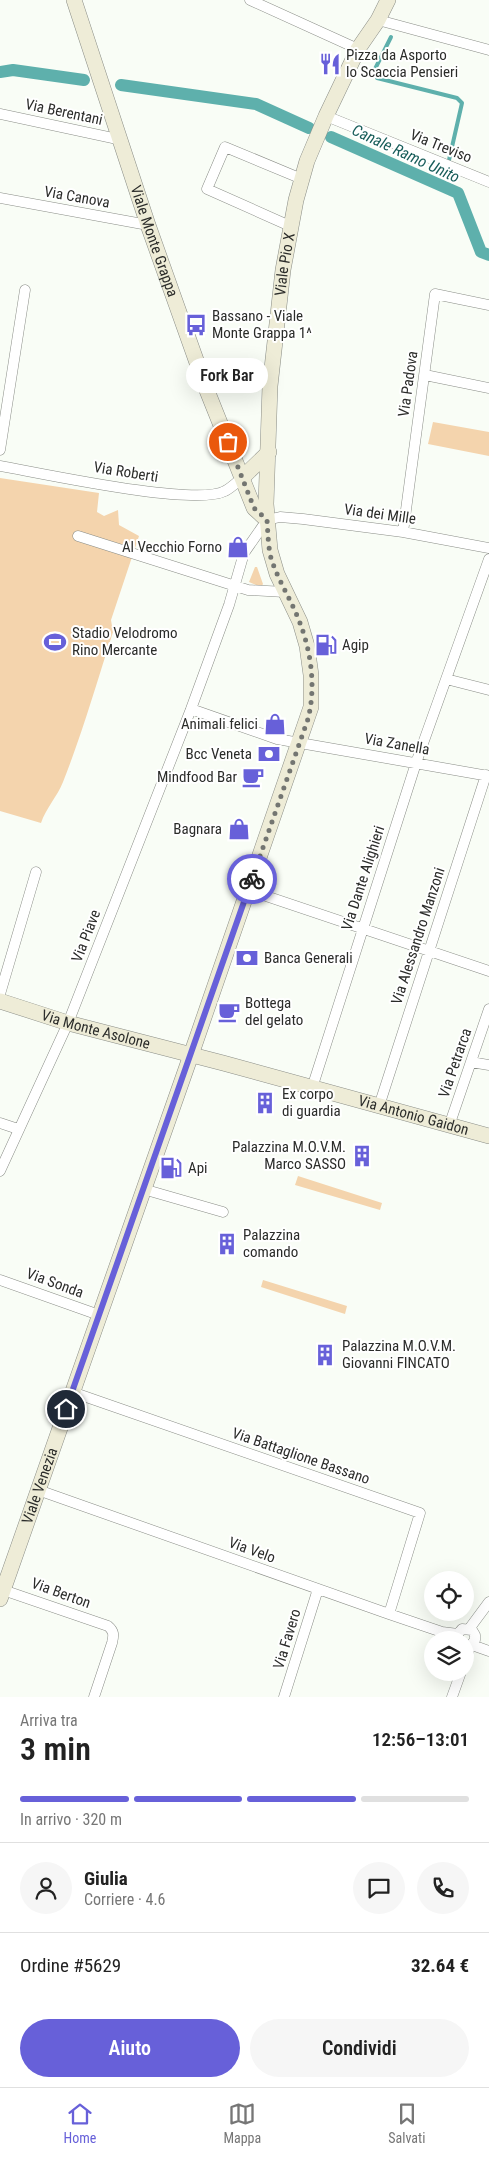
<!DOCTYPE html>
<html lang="it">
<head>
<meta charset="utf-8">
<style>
  body { margin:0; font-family:"Roboto Condensed",sans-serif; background:#f6f6f6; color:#222; height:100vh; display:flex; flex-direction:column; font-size:19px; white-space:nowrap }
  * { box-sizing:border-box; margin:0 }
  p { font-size:16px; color:#767676 }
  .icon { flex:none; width:28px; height:28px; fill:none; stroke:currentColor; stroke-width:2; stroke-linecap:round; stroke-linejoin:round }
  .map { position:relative; height:1697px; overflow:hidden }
  .drawer { display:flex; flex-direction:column; background:#fff; flex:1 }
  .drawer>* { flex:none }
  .controls { position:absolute; left:424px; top:1571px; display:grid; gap:10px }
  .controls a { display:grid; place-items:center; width:50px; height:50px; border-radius:50%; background:#fff; box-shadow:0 5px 20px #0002; font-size:25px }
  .pin { position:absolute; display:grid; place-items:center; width:42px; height:42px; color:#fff; margin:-21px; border:2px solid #fff; border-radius:50%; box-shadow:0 1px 5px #0007 }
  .courier { position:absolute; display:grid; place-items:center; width:50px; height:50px; margin:-25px; border:4px solid #6760d9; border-radius:50%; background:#fff; color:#222; box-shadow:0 1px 6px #0007 }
  .bubble { position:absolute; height:35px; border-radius:18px; background:#fff; box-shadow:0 5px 20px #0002; font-size:16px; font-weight:600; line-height:35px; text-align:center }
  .summary em { font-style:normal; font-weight:600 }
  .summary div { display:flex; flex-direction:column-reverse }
  .summary { display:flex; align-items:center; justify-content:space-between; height:85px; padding:0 20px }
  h1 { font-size:32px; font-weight:600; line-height:38px }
  .bar { display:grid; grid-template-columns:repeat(4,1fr); gap:8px 5px; align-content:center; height:60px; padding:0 20px }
  .bar i { height:6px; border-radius:4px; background:#e0e0e0 }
  .bar .current { background:#6760d9 }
  .bar p { grid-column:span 4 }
  .line { display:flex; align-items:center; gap:12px; padding:0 20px; border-top:1px solid #e0e0e0 }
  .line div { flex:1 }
  .round { display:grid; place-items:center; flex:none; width:52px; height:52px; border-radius:26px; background:#f6f6f6 }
  .primary-button { display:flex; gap:10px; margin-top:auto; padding:10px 20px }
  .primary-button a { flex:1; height:58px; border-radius:30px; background:#6760d9; color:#fff; font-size:20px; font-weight:600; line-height:58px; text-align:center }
  .primary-button a+a { background:#f6f6f6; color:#222 }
  .menu { display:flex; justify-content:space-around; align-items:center; height:70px; border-top:1px solid #e0e0e0; background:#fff; font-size:14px; color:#767676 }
  .menu a { display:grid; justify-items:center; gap:2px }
  .menu .current { color:#6760d9 }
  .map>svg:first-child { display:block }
  .green { fill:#f4d4ad }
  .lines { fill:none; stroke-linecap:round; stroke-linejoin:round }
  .stream { stroke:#5eb0ac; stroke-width:4 }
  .canal { stroke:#5eb0ac; stroke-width:12 }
  .street-casing { stroke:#8a8d87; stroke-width:11 }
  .secondary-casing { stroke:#8a8d87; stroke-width:16 }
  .street { stroke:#fff; stroke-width:10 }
  .secondary { stroke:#eeecd7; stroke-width:15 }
  .done { stroke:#737571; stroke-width:5; stroke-dasharray:0 9 }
  .route { stroke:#6760d9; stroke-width:6 }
  .labels { text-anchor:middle; stroke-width:4; stroke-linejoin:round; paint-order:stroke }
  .poi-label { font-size:15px; fill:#2b2c2a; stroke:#fff; text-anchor:start }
  .street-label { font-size:15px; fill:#2b2c2a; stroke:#fff }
  .water-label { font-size:16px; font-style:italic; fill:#185d5a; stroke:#fff }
</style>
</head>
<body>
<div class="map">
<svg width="489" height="1697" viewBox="0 0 489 1697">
  <rect width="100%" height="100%" fill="#f9fdf6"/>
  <path class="green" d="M433 422 489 432V456L428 444Z
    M0 478 99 493 97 512 104 516 118 510 119 525 139 536 111 620 113 632C97 682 82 734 63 782 57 797 46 808 41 823L0 811Z
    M255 567H257L263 584 261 587 249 582Z
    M298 1176 382 1203 380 1210 295 1185Z
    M263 1280 347 1306 345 1314 261 1287Z"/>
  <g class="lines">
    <path class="stream" d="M391 37 374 71 377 78 457 98 462 103 449 160"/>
    <path class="canal" d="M0 72 13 70 84 80
      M121 85 256 104 309 128
      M331 137 458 193 481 252 489 255"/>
    <g class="street-casing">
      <path id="street" d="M250 0 358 49
        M378 20 489 50
        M0 114 122 140
        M326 116 489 182
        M0 198 148 225
        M290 226 207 189 225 147 302 179
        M425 375 489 388
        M0 450 25 290
        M0 466C40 473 195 507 225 491 231 488 237 482 243 477
        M403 532 435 294 489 305
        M78 536 248 590 285 592
        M446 679 489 690
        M191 709 277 739 489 776
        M248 890 489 971
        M0 994 36 872
        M471 1062 489 1065
        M312 1088 416 763 489 559
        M379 1106 486 775
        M0 1123 18 1129
        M449 1126 489 1009
        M0 1171 68 1023 191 709 229 605 244 553 267 520 280 517 303 519 403 532 489 548
        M143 1189 223 1212
        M0 1280 99 1315
        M72 1392 420 1513 389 1614
        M38 1490 389 1614 442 1632 458 1634
        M0 1589 108 1626C114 1631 114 1635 112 1643L94 1697
        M469 1629 489 1602
        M457 1639 458 1634 462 1629 472 1630 475 1635V1640L470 1646 465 1647
        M472 1645 489 1651
        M465 1661 470 1646
        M284 1697 318 1589
        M452 1697 461 1672"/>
    </g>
    <g class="secondary-casing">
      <g id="secondary">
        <path id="s1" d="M74 0 148 225 206 388 254 508 267 520"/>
        <path d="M243 477 269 452"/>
        <path id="s2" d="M0 1001 68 1023 223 1063 489 1136"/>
        <path id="s3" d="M0 1599 191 1055 311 707V675L307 646 300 622 277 574 270 550 266 504 270 386 283 270 296 200 307 161 326 116 358 49 378 20 388 0"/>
      </g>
    </g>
    <use href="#street" class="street"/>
    <use href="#secondary" class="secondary"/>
  </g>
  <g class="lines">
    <path class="done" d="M228 442 254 508 267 520C268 533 268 546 271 558 277 577 287 593 295 611 310 644 317 683 308 719L252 879"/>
    <path class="route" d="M66 1409 252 879"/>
  </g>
  <defs>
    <g id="restaurant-bare" transform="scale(1.725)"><path d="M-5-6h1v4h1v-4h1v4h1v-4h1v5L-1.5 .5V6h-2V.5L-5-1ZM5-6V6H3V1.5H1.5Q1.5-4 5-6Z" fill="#6760d9" stroke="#fff" stroke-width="2.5" paint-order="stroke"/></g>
    <g id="bus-bare" transform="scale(1.725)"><path d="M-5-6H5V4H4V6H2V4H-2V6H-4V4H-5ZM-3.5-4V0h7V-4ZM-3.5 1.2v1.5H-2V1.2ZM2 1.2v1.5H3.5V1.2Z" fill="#6760d9" stroke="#fff" stroke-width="2.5" paint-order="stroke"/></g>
    <g id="shop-bare" transform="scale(1.725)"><path d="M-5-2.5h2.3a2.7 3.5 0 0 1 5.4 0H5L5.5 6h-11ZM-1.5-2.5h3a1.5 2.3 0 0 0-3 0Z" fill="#6760d9" stroke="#fff" stroke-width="2.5" paint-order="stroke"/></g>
    <g id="stadium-bare" transform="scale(1.725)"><path d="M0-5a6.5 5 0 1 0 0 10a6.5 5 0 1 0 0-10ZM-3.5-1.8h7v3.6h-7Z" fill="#6760d9" stroke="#fff" stroke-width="2.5" paint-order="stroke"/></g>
    <g id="fuel-bare" transform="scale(1.725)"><path d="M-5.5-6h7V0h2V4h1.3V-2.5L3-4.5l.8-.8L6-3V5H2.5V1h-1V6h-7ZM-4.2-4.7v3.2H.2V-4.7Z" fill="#6760d9" stroke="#fff" stroke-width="2.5" paint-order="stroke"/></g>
    <g id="bank-bare" transform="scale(1.725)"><path d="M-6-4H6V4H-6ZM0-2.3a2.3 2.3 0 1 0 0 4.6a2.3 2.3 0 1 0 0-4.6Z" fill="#6760d9" stroke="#fff" stroke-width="2.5" paint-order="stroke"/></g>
    <g id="cafe-bare" transform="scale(1.725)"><path d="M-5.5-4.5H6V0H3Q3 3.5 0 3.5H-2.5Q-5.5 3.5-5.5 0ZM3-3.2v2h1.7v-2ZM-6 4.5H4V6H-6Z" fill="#6760d9" stroke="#fff" stroke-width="2.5" paint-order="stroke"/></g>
    <g id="building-bare" transform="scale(1.725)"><path d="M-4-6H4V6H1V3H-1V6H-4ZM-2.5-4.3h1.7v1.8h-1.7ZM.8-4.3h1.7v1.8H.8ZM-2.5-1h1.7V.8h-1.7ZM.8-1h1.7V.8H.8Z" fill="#6760d9" stroke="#fff" stroke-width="2.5" paint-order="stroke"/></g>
  </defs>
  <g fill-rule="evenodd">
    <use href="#restaurant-bare" x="330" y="64"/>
    <use href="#bus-bare" x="196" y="325"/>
    <use href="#shop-bare" x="238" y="547"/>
    <use href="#stadium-bare" x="55" y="642"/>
    <use href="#fuel-bare" x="326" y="645"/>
    <use href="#shop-bare" x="275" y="724"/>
    <use href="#bank-bare" x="269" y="754"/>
    <use href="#cafe-bare" x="253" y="777"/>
    <use href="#shop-bare" x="239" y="829"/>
    <use href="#bank-bare" x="247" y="958"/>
    <use href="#cafe-bare" x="229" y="1012"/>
    <use href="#building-bare" x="265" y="1103"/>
    <use href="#building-bare" x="362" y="1156"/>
    <use href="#fuel-bare" x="171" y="1168"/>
    <use href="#building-bare" x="227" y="1244"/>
    <use href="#building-bare" x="325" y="1355"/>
  </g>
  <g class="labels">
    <g class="poi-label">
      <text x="346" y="60">Pizza da Asporto<tspan x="346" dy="17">lo Scaccia Pensieri</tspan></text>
      <text x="212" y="321">Bassano - Viale<tspan x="212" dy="17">Monte Grappa 1^</tspan></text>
      <text x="222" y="552" text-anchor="end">Al Vecchio Forno</text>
      <text x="72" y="638">Stadio Velodromo<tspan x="72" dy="17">Rino Mercante</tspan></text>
      <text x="342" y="650">Agip</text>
      <text x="258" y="729" text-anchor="end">Animali felici</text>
      <text x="252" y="759" text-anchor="end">Bcc Veneta</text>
      <text x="237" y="782" text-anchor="end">Mindfood Bar</text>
      <text x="222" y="834" text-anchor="end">Bagnara</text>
      <text x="264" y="963">Banca Generali</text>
      <text x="245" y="1008">Bottega<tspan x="245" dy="17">del gelato</tspan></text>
      <text x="282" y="1099">Ex corpo<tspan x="282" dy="17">di guardia</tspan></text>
      <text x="346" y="1152" text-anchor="end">Palazzina M.O.V.M.<tspan x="346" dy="17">Marco SASSO</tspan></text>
      <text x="188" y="1173">Api</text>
      <text x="243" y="1240">Palazzina<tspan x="243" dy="17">comando</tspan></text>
      <text x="342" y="1351">Palazzina M.O.V.M.<tspan x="342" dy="17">Giovanni FINCATO</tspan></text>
    </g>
    <g class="street-label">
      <text transform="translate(64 112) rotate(12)" y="5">Via Berentani</text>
      <text transform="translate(441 146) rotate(22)" y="5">Via Treviso</text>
      <text transform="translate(77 197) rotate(10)" y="5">Via Canova</text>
      <text dy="5" stroke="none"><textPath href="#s1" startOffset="254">Viale Monte Grappa</textPath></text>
      <text dy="5" stroke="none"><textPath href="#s3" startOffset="1396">Viale Pio X</textPath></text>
      <text transform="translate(408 384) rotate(-82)" y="5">Via Padova</text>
      <text transform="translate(126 472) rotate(9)" y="5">Via Roberti</text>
      <text transform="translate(380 514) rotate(8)" y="5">Via dei Mille</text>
      <text transform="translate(397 744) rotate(10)" y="5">Via Zanella</text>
      <text transform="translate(363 878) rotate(-72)" y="5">Via Dante Alighieri</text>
      <text transform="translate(86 936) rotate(-69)" y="5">Via Piave</text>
      <text transform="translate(418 936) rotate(-72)" y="5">Via Alessandro Manzoni</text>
      <text dy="5" stroke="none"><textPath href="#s2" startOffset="100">Via Monte Asolone</textPath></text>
      <text transform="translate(455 1063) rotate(-71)" y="5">Via Petrarca</text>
      <text dy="5" stroke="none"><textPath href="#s2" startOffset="429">Via Antonio Gaidon</textPath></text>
      <text transform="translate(55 1283) rotate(20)" y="5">Via Sonda</text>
      <text transform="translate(301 1456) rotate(19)" y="5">Via Battaglione Bassano</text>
      <text dy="5" stroke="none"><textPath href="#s3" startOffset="120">Viale Venezia</textPath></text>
      <text transform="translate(252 1550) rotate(20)" y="5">Via Velo</text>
      <text transform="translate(61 1593) rotate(20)" y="5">Via Berton</text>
      <text transform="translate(287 1639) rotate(-73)" y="5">Via Favero</text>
    </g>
    <g class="water-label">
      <text transform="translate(406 153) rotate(25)" y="6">Canale Ramo Unito</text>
    </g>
  </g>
</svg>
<div class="controls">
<a><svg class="icon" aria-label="locate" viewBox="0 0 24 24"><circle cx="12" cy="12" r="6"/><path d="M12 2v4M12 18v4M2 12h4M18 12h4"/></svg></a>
<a><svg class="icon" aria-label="layers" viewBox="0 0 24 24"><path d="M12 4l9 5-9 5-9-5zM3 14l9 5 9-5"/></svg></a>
</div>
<div class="pin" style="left:228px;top:442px;background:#ea580c"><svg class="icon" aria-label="bag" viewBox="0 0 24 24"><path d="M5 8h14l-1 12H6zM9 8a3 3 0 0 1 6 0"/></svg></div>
<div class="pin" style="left:66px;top:1409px;background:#1f2937"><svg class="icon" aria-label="home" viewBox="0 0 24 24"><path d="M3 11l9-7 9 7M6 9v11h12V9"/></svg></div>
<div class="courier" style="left:252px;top:879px"><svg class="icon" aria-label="bike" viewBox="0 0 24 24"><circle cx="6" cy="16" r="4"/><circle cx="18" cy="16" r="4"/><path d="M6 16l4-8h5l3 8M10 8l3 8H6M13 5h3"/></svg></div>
<div class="bubble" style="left:186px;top:358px;width:82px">Fork Bar</div>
</div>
<section class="drawer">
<div class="summary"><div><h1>3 min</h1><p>Arriva tra</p></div><em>12:56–13:01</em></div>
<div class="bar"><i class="current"></i><i class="current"></i><i class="current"></i><i></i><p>In arrivo · 320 m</p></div>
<div class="line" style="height:90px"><a class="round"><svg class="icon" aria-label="person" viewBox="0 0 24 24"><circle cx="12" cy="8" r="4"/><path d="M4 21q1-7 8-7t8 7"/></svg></a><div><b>Giulia</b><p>Corriere · 4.6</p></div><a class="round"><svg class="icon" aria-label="chat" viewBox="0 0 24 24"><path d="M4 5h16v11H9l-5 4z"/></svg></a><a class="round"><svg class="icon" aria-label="phone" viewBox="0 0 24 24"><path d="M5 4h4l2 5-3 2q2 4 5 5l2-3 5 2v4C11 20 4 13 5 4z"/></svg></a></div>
<div class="line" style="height:65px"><div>Ordine #5629</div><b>32.64 €</b></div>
<div class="primary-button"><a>Aiuto</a><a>Condividi</a></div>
</section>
<nav class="menu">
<a class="current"><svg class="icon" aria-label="home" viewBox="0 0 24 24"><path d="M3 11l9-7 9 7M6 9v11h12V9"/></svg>Home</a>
<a><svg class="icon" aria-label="map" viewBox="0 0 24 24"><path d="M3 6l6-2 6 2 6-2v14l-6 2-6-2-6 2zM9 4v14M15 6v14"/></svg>Mappa</a>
<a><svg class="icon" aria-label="saved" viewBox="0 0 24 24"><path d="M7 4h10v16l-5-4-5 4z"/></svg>Salvati</a>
</nav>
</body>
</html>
